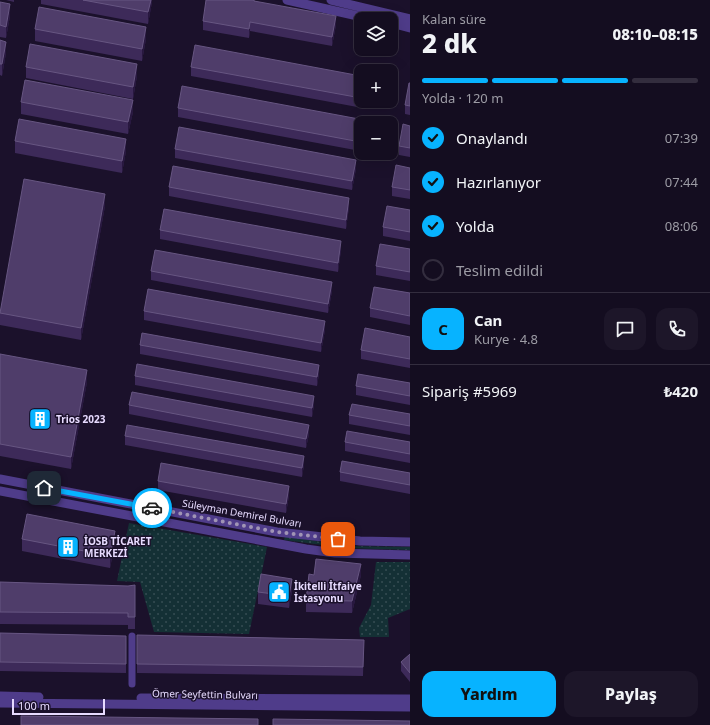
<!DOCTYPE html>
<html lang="tr">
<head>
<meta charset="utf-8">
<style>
  body { margin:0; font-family:"Noto Sans",sans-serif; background:#1d1629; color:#f1f3f6; height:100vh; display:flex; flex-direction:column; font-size:15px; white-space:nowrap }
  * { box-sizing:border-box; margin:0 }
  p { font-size:13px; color:#9d9ca5 }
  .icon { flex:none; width:22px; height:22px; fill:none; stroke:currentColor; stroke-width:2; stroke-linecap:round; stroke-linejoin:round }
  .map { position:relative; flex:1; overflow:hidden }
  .drawer { display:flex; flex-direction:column; background:#140d20; width:300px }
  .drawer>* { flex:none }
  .buttons { position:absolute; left:354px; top:12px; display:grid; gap:8px }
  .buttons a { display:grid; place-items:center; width:44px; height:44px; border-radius:8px; background:#140d20; box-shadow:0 4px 16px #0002,0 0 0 1px #332d3e; font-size:20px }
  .scale { position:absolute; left:12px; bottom:10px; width:93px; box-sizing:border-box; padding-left:4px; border:2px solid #e7dbff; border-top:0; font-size:11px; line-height:14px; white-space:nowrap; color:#e7dbff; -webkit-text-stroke:3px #1b112b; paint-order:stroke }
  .pin { position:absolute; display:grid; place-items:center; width:34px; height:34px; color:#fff; margin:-17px; border-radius:8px; box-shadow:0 2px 6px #0006 }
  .courier { position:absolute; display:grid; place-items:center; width:40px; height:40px; margin:-20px; border:3px solid #07b3ff; border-radius:50%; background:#fff; color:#222; box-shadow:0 1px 5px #0007 }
  .overview em { font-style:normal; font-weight:800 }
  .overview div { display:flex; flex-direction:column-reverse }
  .overview { display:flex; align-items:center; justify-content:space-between; height:68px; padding:0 12px }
  h1 { font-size:26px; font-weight:800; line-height:30px }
  .bar { display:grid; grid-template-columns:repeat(4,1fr); gap:6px 4px; align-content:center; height:48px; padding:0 12px }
  .bar i { height:5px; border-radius:3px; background:#332d3e }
  .bar .current { background:#07b3ff }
  .bar p { grid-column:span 4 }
  .line { display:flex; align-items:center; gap:10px; padding:0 12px; border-top:1px solid #332d3e }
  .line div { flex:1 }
  .round { display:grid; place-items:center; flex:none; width:42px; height:42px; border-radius:12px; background:#1d1629 }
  ol { padding:0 12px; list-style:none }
  li { display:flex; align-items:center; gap:12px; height:44px }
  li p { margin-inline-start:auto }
  li .icon { padding:4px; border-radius:50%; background:#07b3ff; color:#111; stroke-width:4 }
  li:last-child { color:#9d9ca5 }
  li i { width:22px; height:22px; border:2px solid #332d3e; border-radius:50% }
  .primary-button { display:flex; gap:8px; margin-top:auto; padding:8px 12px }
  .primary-button a { flex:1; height:46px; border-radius:12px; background:#07b3ff; color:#111; font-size:16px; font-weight:800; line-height:46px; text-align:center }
  .primary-button a+a { background:#1d1629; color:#f1f3f6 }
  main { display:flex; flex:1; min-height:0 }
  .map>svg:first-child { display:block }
  .grass { fill:url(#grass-dots) }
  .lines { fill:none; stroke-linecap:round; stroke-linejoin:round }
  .minor { stroke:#4f3c8a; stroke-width:7 }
  .tertiary { stroke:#4f3c8a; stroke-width:9 }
  .wall { fill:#3d2a59 }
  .shaded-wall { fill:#28183f }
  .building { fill:#4f3d6a; stroke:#675682 }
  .done { stroke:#a094b5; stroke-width:4; stroke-dasharray:0 7.2 }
  .route { stroke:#07b3ff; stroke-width:5 }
  .labels { text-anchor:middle; stroke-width:3; stroke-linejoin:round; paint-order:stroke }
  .poi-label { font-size:10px; font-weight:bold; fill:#e7dbff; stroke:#1b112b; text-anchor:start }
  .street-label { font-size:10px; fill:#e7dbff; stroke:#1b112b }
</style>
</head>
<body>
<main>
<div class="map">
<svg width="410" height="725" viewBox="0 0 410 725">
  <defs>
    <pattern id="grass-dots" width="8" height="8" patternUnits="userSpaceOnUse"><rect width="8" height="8" fill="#143035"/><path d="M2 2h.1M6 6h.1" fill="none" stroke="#364d53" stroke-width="1.8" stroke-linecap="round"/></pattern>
  </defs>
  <rect width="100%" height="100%" fill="#1b112b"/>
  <path class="grass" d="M129 523 267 547 249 634 154 632 140 582 117 581Z
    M285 536 346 546 410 547V550L346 548 284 540Z
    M376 562H410V609L388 618 389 637H360L359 628 371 605Z"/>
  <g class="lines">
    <path class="minor" d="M132 684V636"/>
    <path class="tertiary" d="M287 0 371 19
      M331 0 410 19
      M391 23 410 28
      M0 479 277 532 360 541 410 542
      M0 491 306 549 335 553 410 555
      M0 696 39 697
      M141 698 410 699
      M0 703 410 707"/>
  </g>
  <path class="wall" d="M6 0H14V2Z
    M41 0H152V2L148 24 41 4Z
    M254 1 336 25 332 46 250 31 249 38 203 30V21Z
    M0 2 10 16 6 38 0 37Z
    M35 29 146 39 142 61 35 41Z
    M0 40 6 53 2 76 0 75Z
    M26 67 137 76 133 99 26 78Z
    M191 67 361 76V101H369L368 109 191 76Z
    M410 83V115L405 114V105Z
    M21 102 133 112 128 134 21 114Z
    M178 108 359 128 355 150 178 117Z
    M410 126V157L399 155V146Z
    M15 141 126 151 122 173 15 153Z
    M175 149 356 169 352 190 175 158Z
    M410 168V199L392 196V187Z
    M169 187 349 207 346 229 169 196Z
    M105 206 81 340 0 325V312Z
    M410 210V241L383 236V227Z
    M160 230 341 250 338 272 160 239Z
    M410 249V281L376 275V266Z
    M151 271 332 291 328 313 151 280Z
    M410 293V325L370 317V308Z
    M144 311 325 330 321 352 144 320Z
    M410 337V368L361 359V350Z
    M140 345 319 374 317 386 140 354Z
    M0 354 87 382 71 469 0 456Z
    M135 376 314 405 312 417 135 385Z
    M410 383V405L356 395V386Z
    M129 405 309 434 306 448 129 414Z
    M410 414V435L349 424V415Z
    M125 436 304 465 302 477 125 445Z
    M345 442H410V463L345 451Z
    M340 472 410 473V494L340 481Z
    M158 481 289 496 286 513 158 490Z
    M22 539 115 543 110 568 22 551Z
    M314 575H361L352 613 306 612V600Z
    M0 582 128 586 135 585V629H128V625L0 624Z
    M292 591 289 608 258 604V592Z
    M0 633 126 636V673L0 671Z
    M137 635 364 640 363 676 137 673Z
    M410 654V682L401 671V662Z"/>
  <path class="shaded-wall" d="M151 0H152V2L148 24V12Z
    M10 4V16L6 38V27Z
    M336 16V25L332 46V37Z
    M250 22V31L249 38V29Z
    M146 27V39L142 61V49Z
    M6 42V53L2 76V64Z
    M137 64V76L133 99V87Z
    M133 100V112L128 134V122Z
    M368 101H369L368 109Z
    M359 119V128L355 150V141Z
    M126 139V151L122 173V161Z
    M356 160V169L352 190V181Z
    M105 194V206L81 340V328Z
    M349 198V207L346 229V220Z
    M341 241V250L338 272V263Z
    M332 282V291L328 313V304Z
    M325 321V330L321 352V343Z
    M319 365V374L317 386V377Z
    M87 370V382L71 469V457Z
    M314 396V405L312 417V408Z
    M309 425V434L306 448V439Z
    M304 456V465L302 477V468Z
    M289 486V496L286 513V504Z
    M115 531V543L110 568V556Z
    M361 564V575L352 613V601Z
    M292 579V591L289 608V596Z"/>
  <path class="building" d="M83 0H151L148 12Z
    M206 0H254V1L336 16 332 37 250 22 249 29 203 21Z
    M0 2 10 4 6 27 0 25Z
    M39 7 146 27 142 49 35 29Z
    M0 40 6 42 2 64H0Z
    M30 44 137 64 133 87 26 67Z
    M195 45 361 76V98L191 67Z
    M25 80 133 100 128 122 21 102Z
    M409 83H410V106L405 105Z
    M182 86 359 119 355 141 178 108Z
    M19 119 126 139 122 161 15 141Z
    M403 124 410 126V148L399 146Z
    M179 127 356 160 352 181 175 149Z
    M396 165 410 168V190L392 187Z
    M173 166 349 198 346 220 169 187Z
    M24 179 105 194 81 328 0 313Z
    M387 206 410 210V232L383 227Z
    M164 209 341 241 338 263 160 230Z
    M380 244 410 249V272L376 266Z
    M155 250 332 282 328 304 151 271Z
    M374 287 410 293V316L370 308Z
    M148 289 325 321 321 343 144 311Z
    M365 328 410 337V359L361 350Z
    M142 333 319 365 317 377 140 345Z
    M0 354 87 370 71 457 0 444Z
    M137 364 314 396 312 408 135 376Z
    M358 374 410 383V396L356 386Z
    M132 392 309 425 306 439 129 405Z
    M352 404 410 414V426L349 415Z
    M127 425 304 456 302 468 125 436Z
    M347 431 410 442V454L345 442Z
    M342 461 410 473V485L340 472Z
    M161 463 289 486 286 504 158 481Z
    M27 514 115 531 110 556 22 539Z
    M316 559 361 564 352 601 306 600 309 574 314 575Z
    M261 574 292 579 289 596 258 592Z
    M0 582 128 586 135 585V617H128V613L0 612Z
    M0 633 126 636V664L0 662Z
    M137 635 364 640 363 667 137 664Z
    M410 654V673L401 662Z
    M21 716 258 719V725H21Z
    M273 719 410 721V725H273Z"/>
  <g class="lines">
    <path class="done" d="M152 508 277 532 338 539"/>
    <path class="route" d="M44 488 152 508"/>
  </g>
  <defs>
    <g id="building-square" transform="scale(1.15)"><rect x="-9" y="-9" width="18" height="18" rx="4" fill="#07b3ff" stroke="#1b112b"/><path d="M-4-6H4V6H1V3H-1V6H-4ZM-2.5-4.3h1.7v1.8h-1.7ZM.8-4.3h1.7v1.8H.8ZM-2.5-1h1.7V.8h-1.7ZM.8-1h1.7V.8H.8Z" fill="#fff"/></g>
    <g id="civic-square" transform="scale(1.15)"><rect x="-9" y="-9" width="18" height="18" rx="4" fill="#07b3ff" stroke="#1b112b"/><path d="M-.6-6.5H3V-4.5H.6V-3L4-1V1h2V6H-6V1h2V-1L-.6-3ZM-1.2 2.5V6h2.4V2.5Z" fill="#fff"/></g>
  </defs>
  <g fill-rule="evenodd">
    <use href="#building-square" x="40" y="419"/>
    <use href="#building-square" x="68" y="547"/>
    <use href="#civic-square" x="279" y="592"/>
  </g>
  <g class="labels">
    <g class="poi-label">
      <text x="56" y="423">Trios 2023</text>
      <text x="84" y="545">İOSB TİCARET<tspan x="84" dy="12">MERKEZİ</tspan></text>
      <text x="294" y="590">İkitelli İtfaiye<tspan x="294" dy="12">İstasyonu</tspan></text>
    </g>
    <g class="street-label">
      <text transform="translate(242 513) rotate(10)" y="4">Süleyman Demirel Bulvarı</text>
      <text transform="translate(205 694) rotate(1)" y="4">Ömer Seyfettin Bulvarı</text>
    </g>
  </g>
</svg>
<div class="buttons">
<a><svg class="icon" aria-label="layers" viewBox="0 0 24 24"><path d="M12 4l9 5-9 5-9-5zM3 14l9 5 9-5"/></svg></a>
<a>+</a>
<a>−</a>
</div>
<div class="scale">100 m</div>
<div class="pin" style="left:338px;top:539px;background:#ea580c"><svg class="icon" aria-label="bag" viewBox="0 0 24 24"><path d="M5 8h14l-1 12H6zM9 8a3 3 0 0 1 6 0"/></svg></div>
<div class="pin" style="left:44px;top:488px;background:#1f2937"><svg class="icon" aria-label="home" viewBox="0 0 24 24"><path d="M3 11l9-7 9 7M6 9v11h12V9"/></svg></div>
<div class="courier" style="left:152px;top:508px"><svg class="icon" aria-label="car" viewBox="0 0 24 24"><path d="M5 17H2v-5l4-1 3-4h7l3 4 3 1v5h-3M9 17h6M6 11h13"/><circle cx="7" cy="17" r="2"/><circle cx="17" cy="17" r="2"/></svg></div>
</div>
<section class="drawer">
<div class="overview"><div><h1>2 dk</h1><p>Kalan süre</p></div><em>08:10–08:15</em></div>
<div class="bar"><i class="current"></i><i class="current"></i><i class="current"></i><i></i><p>Yolda · 120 m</p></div>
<ol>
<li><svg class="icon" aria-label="check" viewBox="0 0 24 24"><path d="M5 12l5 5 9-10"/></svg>Onaylandı<p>07:39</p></li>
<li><svg class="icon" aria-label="check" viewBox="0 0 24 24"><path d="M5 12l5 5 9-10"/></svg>Hazırlanıyor<p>07:44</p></li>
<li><svg class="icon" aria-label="check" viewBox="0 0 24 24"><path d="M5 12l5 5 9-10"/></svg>Yolda<p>08:06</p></li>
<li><i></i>Teslim edildi</li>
</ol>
<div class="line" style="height:72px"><b class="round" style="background:#07b3ff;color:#111">C</b><div><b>Can</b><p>Kurye · 4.8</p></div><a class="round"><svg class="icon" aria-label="chat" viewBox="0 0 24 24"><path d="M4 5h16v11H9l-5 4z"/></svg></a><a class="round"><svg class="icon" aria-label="phone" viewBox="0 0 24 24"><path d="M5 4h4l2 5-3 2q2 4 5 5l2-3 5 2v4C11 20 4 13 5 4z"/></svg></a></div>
<div class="line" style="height:52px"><div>Sipariş #5969</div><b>₺420</b></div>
<div class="primary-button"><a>Yardım</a><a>Paylaş</a></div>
</section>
</main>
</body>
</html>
